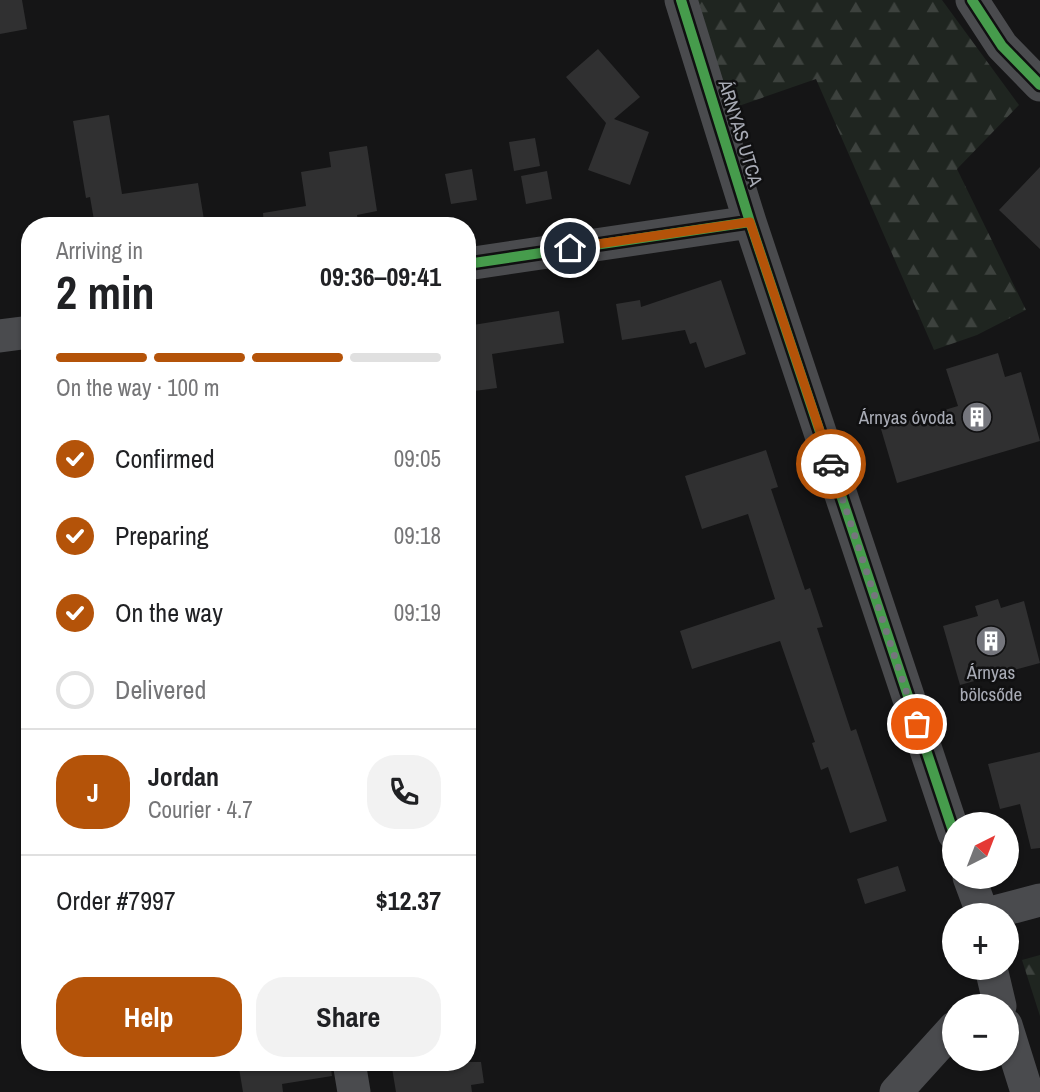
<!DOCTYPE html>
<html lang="en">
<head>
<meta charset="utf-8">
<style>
  body { margin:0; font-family:"Archivo Narrow",sans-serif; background:#f2f2f2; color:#202124; height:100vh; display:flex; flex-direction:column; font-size:26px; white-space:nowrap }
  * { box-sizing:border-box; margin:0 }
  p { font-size:23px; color:#757577 }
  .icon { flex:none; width:38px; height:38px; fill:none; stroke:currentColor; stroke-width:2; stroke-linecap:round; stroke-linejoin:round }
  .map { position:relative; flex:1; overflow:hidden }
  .panel { position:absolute; left:21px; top:217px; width:455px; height:854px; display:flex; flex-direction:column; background:#fff; border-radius:28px; box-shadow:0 2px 5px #0004 }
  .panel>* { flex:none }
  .needle { width:46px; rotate:42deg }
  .controls { position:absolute; left:942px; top:812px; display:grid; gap:14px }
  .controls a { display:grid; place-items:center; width:77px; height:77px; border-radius:50%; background:#fff; box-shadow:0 2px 5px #0004; font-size:35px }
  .pin { position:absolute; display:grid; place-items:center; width:60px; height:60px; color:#fff; margin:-30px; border:4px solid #fff; border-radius:50%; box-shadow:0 2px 7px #0007 }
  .courier { position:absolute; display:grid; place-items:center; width:70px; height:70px; margin:-35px; border:5px solid #b45309; border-radius:50%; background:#fff; color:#222; box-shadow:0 2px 9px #0007 }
  .head em { font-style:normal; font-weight:700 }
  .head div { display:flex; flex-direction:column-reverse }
  .head { display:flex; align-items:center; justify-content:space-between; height:119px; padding:0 35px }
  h1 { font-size:46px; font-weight:700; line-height:52px }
  .bar { display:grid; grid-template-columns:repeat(4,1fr); gap:10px 7px; align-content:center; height:84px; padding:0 35px }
  .bar i { height:9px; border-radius:5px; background:#e0e0e0 }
  .bar .active { background:#b45309 }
  .bar p { grid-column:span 4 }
  .line { display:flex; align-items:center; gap:18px; padding:0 35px; border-top:2px solid #e0e0e0 }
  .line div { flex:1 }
  .round { display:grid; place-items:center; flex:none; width:74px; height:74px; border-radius:28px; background:#f2f2f2 }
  ol { padding:0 35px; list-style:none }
  li { display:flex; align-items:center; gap:21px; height:77px }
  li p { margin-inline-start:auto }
  li .icon { padding:7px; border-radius:50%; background:#b45309; color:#fff; stroke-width:4 }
  li:last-child { color:#757577 }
  li i { width:38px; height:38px; border:4px solid #e0e0e0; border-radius:50% }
  .primary-button { display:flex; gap:14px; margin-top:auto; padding:14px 35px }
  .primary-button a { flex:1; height:80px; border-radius:28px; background:#b45309; color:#fff; font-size:28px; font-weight:700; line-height:80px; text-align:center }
  .primary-button a+a { background:#f2f2f2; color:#202124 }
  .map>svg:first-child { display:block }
  .forest { fill:url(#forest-firs) }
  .building { fill:#303031 }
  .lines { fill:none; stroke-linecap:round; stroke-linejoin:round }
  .minor { stroke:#4a4b4e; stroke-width:33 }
  .cycleway-casing { stroke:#101011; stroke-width:15 }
  .cycleway { stroke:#469c4c; stroke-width:10 }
  .done { stroke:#75767d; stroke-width:7; stroke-dasharray:0 12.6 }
  .route { stroke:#b45309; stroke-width:9 }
  .labels { text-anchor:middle; stroke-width:5; stroke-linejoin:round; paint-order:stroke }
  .street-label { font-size:19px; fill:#a8abb5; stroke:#101011 }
  .poi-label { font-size:19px; fill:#a8abb5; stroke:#101011; text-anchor:end }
</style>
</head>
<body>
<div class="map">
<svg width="1040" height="1092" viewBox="0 0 1040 1092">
  <defs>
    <pattern id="forest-firs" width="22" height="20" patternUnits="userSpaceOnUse" patternTransform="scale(1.75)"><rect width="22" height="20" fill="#1f2520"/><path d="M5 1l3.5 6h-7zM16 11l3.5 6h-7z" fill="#3d423e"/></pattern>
  </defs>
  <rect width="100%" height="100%" fill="#151516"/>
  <path class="forest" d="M698 0H942L1019 105 957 169 1026 310 977 335 934 350 816 79 730 109Z
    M1040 955V1016L1022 960Z"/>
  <path class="building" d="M0 0H22L27 29 0 34Z
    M598 49 640 97 614 119 649 132 630 185 588 170 606 123 566 77Z
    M109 115 122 194 198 183 205 226H95L90 197 86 198 73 121Z
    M535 138 540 166 514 171 509 142Z
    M367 146 377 211 357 215 359 226H264L263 213 306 206 301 172 331 167 329 152Z
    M1040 167V249L999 210Z
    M472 169 477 200 451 204 445 174Z
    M547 171 552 199 526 204 521 176Z
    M721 280 746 354 705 368 696 342 690 344 685 330 622 340 616 304 640 300 641 307Z
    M559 311 564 343 492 354 497 388 467 392V326Z
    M998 353 1005 377 1021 372 1040 441 897 483 881 429 958 406 946 369Z
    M766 450 778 487 771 489 805 590 810 588 823 627 817 628 851 731 856 729 887 821 850 833 828 767 821 770 812 743 815 742 780 641 692 669 680 631 775 599 748 514 702 529 685 476Z
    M998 599 1001 608 1024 601 1040 663 960 685 943 626 978 616 975 606Z
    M1040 752V848L1031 849 1020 804 1000 809 988 764Z
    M898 866 906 891 865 904 857 879Z
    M238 1062H330L332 1076 282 1084 283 1092H243Z
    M391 1062H481L484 1083 471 1085 472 1092H396Z"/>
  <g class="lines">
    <path class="minor" d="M681 0 750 222 954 834
      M972 0 1002 46 1040 85
      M467 264 750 222
      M0 336 30 332
      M969 877 983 915
      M983 915 1040 900
      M991 968 1000 1006
      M1006 1025 1027 1092
      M349 1062 354 1092
      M896 1092 954 1028"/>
    <g class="cycleway-casing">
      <path id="cycleway" d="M681 0 750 222 954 834
        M972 0 1002 46 1040 85
        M467 264 750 222"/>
    </g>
    <use href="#cycleway" class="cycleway"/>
  </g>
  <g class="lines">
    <path class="done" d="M831 464 917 724"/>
    <path class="route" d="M570 248 750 222 831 464"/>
  </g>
  <defs>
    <g id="building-disc" transform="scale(1.575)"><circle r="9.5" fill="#75767d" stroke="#101011"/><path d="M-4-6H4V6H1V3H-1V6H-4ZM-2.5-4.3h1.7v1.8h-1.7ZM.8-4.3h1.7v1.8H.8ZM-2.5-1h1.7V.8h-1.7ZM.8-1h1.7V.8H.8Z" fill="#fff"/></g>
  </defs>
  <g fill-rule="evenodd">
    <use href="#building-disc" x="977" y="417"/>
    <use href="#building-disc" x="991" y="641"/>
  </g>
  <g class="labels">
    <g class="street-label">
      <text transform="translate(741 133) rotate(73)" y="7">ÁRNYAS UTCA</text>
    </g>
    <g class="poi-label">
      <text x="954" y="424">Árnyas óvoda</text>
      <text x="991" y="679" text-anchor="middle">Árnyas<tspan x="991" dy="22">bölcsőde</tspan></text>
    </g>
  </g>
</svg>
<div class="controls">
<a><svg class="needle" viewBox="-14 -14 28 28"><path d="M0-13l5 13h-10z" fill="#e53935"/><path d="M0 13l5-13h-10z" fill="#757577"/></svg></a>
<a>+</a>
<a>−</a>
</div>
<div class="pin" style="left:917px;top:724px;background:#ea580c"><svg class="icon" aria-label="bag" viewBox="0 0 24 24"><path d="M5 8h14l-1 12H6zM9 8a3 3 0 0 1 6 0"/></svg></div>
<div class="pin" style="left:570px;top:248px;background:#1f2937"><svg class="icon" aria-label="home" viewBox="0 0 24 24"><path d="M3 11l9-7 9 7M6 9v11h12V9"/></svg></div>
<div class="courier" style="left:831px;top:464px"><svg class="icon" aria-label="car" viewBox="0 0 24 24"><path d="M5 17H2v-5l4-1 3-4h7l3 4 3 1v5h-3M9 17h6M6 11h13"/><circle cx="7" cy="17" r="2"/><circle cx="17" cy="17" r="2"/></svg></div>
<section class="panel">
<div class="head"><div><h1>2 min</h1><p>Arriving in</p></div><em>09:36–09:41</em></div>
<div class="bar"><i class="active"></i><i class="active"></i><i class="active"></i><i></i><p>On the way · 100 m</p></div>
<ol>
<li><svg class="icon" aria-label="check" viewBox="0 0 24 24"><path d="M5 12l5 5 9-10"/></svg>Confirmed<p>09:05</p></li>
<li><svg class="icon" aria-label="check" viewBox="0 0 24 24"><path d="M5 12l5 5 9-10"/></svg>Preparing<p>09:18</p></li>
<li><svg class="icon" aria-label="check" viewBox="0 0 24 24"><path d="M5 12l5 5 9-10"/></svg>On the way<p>09:19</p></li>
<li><i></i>Delivered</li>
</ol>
<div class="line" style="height:126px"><b class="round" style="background:#b45309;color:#fff">J</b><div><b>Jordan</b><p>Courier · 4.7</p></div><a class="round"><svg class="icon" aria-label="phone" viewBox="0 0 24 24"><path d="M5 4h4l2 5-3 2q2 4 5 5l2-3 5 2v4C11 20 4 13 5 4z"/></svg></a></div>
<div class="line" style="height:91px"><div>Order #7997</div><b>$12.37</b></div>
<div class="primary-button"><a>Help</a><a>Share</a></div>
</section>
</div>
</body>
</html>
